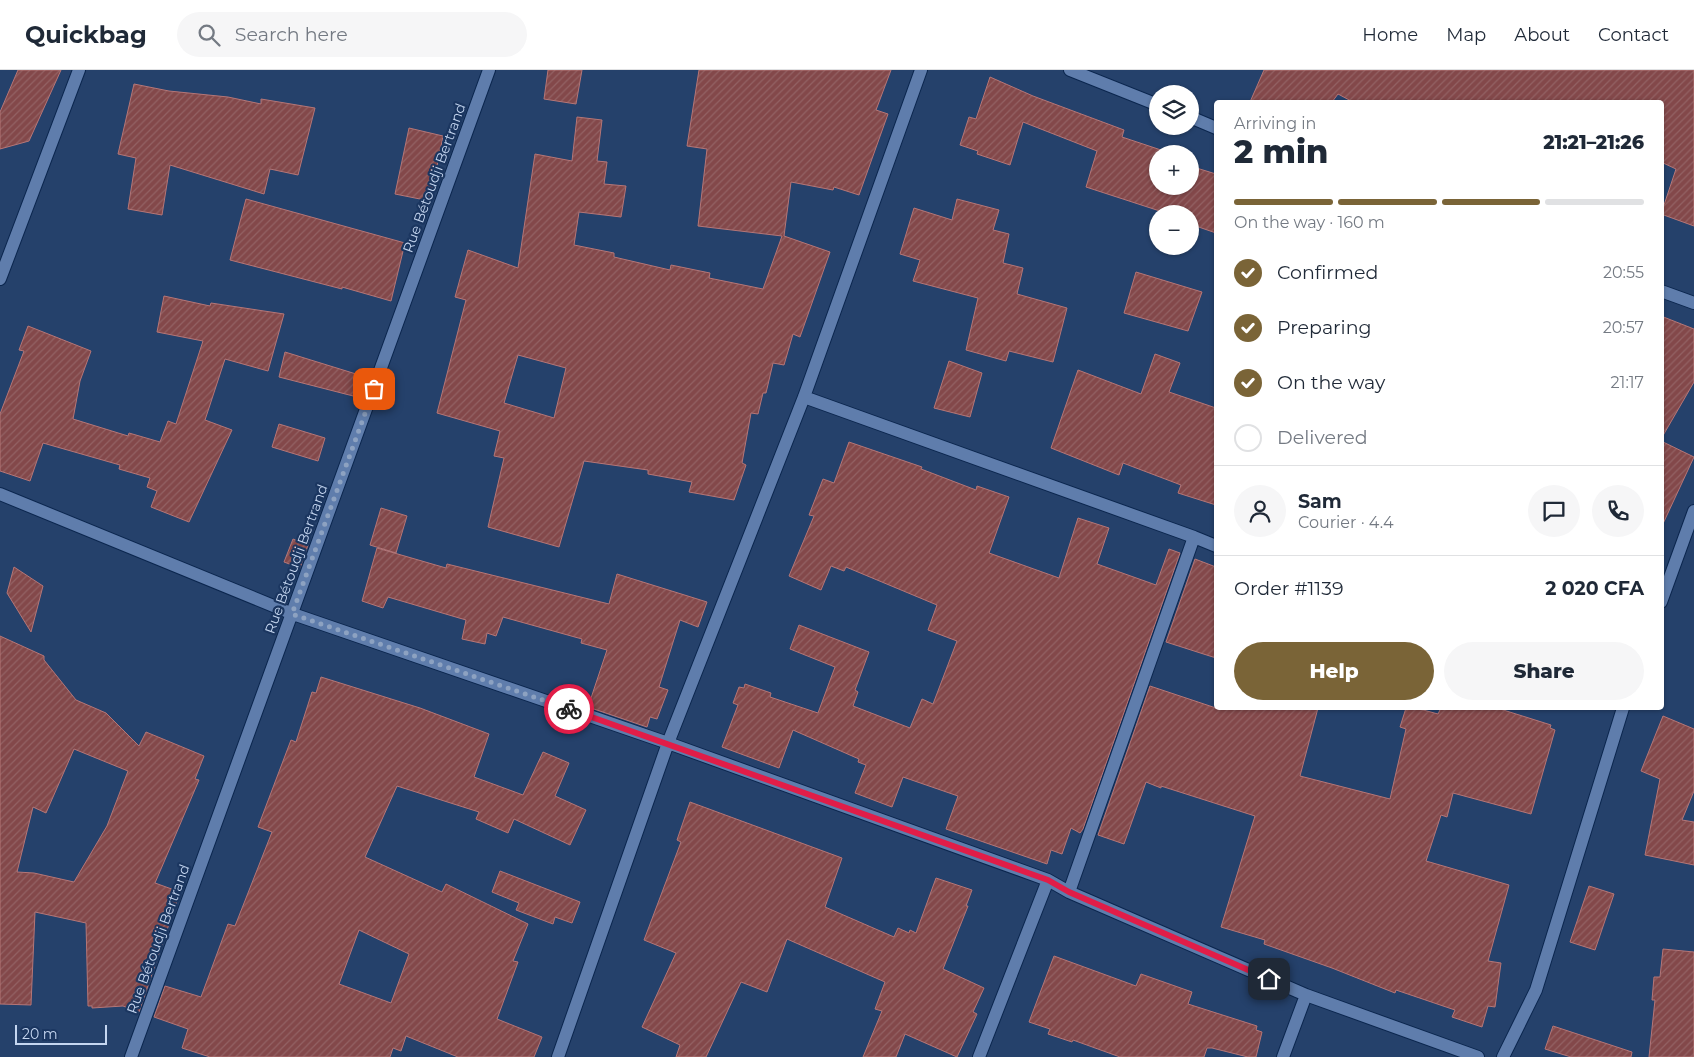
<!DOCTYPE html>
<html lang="en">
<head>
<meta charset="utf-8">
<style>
  body { margin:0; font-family:Montserrat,sans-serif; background:#f6f6f7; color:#1f2937; height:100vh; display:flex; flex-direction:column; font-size:19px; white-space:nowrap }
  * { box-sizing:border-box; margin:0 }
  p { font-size:16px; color:#747a83 }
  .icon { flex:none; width:28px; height:28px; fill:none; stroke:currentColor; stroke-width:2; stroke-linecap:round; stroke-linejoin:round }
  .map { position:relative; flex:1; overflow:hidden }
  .panel { position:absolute; left:1214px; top:30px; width:450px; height:610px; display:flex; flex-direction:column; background:#fff; border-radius:5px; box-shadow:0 1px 4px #0004 }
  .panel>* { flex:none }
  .fabs { position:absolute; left:1149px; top:15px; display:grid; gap:10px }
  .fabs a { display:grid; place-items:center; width:50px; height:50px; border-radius:50%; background:#fff; box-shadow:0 1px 4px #0004; font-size:25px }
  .scale { position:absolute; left:15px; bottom:12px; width:92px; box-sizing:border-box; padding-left:5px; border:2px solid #c5d6f0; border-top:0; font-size:14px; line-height:18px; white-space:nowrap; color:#c5d6f0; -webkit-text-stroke:4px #1b3660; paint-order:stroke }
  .pin { position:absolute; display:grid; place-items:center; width:42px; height:42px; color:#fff; margin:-21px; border-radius:10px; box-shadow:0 2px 8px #0006 }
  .courier { position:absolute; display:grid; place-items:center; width:50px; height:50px; margin:-25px; border:4px solid #e11d48; border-radius:50%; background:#fff; color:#222; box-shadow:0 1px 6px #0007 }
  .headline em { font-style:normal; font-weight:800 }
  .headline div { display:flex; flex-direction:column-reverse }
  .headline { display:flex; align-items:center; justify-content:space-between; height:85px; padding:0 20px }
  h1 { font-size:32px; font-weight:800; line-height:38px }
  .bar { display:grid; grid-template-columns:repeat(4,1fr); gap:8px 5px; align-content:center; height:60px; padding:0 20px }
  .bar i { height:6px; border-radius:4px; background:#e0e1e3 }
  .bar .selected { background:#7a6437 }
  .bar p { grid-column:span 4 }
  .line { display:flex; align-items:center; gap:12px; padding:0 20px; border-top:1px solid #e0e1e3 }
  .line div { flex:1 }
  .round { display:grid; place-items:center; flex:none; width:52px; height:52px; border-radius:26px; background:#f6f6f7 }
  ol { padding:0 20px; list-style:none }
  li { display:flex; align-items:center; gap:15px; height:55px }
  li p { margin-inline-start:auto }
  li .icon { padding:5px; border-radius:50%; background:#7a6437; color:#fff; stroke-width:4 }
  li:last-child { color:#747a83 }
  li i { width:28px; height:28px; border:2px solid #e0e1e3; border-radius:50% }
  .primary-button { display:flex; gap:10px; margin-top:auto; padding:10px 20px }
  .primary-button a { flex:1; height:58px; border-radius:30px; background:#7a6437; color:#fff; font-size:20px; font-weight:800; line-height:58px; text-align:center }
  .primary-button a+a { background:#f6f6f7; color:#1f2937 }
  header { display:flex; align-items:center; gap:30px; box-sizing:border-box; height:70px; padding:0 25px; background:#fff; border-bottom:1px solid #e0e1e3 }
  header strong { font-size:24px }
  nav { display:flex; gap:28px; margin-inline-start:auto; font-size:18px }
  .search { width:350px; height:45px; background:#f6f6f7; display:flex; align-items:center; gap:12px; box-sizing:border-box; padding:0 18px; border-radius:28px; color:#747a83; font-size:19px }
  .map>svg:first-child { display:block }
  .building { fill:url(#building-hatch); stroke:#b57677; fill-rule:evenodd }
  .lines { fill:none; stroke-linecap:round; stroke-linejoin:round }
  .minor-casing { stroke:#0b264e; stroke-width:14 }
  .minor { stroke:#5f7dac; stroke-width:12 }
  .done { stroke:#8da2c1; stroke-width:5; stroke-dasharray:0 9 }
  .route { stroke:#e11d48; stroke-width:6 }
  .labels { text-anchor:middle; stroke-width:4.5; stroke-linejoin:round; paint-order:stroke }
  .street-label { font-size:14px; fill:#c5d6f0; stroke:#1b3660 }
</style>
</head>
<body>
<header>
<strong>Quickbag</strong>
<div class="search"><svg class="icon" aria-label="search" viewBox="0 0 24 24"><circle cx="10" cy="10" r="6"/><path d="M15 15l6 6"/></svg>Search here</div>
<nav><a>Home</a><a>Map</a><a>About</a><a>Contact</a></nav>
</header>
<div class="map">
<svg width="1694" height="987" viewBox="0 0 1694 987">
  <defs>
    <pattern id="building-hatch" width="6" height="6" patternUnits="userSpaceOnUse" patternTransform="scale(1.25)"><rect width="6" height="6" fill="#83484a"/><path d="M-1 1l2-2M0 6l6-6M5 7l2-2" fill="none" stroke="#936264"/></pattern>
  </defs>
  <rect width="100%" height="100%" fill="#25416b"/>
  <path class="building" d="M18 0H61L29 71 0 79V42Z
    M548 0H582L576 34 544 29Z
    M699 0H891L876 40 888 44 859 125 834 117 833 120 791 112 784 166 830 182 800 267 793 264 784 295 773 293 766 323H763L758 344 751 343 742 393 746 395 734 430 689 422 692 412 648 404V400L584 391 559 477 488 457 504 388 494 386 500 361 437 343 466 230 455 227 468 180 518 198 535 84 572 91 577 47 602 50 597 91 607 92 604 114 626 116 621 147 579 142 574 175 614 183V187L670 200 671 195 710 203 709 208 763 219 782 166 698 156 707 79 687 76ZM518 285 566 298 554 348 504 333Z
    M1264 0H1694V156L1661 144 1676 99 1661 92V32H1353L1338 24 1332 32H1250Z
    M990 7 1033 26 1124 60 1122 67 1164 81 1163 84H1158V116H1190V96L1216 104V163L1190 154V144H1169L1086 117 1097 81 1023 52 1010 95 977 84 978 81 960 75 969 47 976 49Z
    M134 14 169 21 228 27 261 34V29L315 38 298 105 270 99 264 124 170 95 162 145 128 139 136 88 118 84Z
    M409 58 443 66 430 131 395 124Z
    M246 129 405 173 391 231 342 217V219L230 190Z
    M957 129 999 140 993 160 1009 164 1003 193 1023 198 1017 224 1067 238 1053 292 1009 281 1006 291 966 280 978 228 913 211 920 190 900 184 914 138 952 150Z
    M1136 202 1202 222 1188 261 1124 243Z
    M164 226 210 236 211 233 284 244 268 301 225 289 205 350 232 360 189 452 151 437 157 421 147 417 150 408 119 399 120 395 43 373 30 411 0 401V344L24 281 19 280 28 256 91 281 80 311 73 349 128 366 129 363 160 372 168 351 176 354 203 271 157 262Z
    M1661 246 1694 259V312L1661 369Z
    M285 282 369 308 361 328 279 307Z
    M1155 284 1180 293 1169 322 1216 338V435L1178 423 1181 415 1123 393 1119 405 1051 378 1078 300 1141 324Z
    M949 291 982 303 970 347 934 338Z
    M279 354 325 368 318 391 272 377Z
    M1661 371 1694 387 1661 458Z
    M849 372 922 397 921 399 976 420 977 416 1009 427 989 483 1059 508 1078 448 1109 458 1097 494 1156 515 1169 479 1180 483 1083 759 1080 763 1071 758 1062 784 1051 780 1047 794 946 759 958 726 903 707 892 737 855 723 866 695 858 692 859 689 793 660 779 698 722 677 738 635 733 633 739 617 744 618 745 614 771 623 770 627 818 643 835 597 790 579 799 555 869 582 855 620 858 622 853 636 910 658 922 629 933 634 957 571 928 560 937 535 846 497 844 501 831 496 821 520 789 506 814 446 809 445 823 409 834 413Z
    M381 438 407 446 396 483 370 475Z
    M293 469 308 475 300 498 284 492Z
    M377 478 446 498 447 494 609 534 617 504 707 532 698 557 680 550 659 617 668 620 657 649 650 647 647 657 588 637 607 580 581 573 582 569 503 547 496 566 487 563 485 574 462 569 466 550 388 527 383 538 362 531Z
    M1195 489 1216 497V588L1166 572Z
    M14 497 43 516 31 562 7 523Z
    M0 566 44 586V590L76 630 106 643 139 676 146 662 204 686 195 709 199 710 155 813 180 822 139 942 123 936 92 938V936H88L86 853 35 842 31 935 0 934ZM74 679 128 701 107 756 74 812 34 803 17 802 33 737 46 743Z
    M321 607 420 638 489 664 474 707 523 725 543 682 569 693 555 726 586 740 570 775 514 749 508 763 476 749 479 742 397 716 365 787 442 822 446 814 528 854 513 891 518 892 497 949 542 967 534 987H458L406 966 401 981 393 978 390 987H210L182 978 188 959 154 947 165 916 201 927 228 854 235 856 272 762 258 757 291 670 296 672 312 622 316 623ZM359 860 409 884 391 933 339 914Z
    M1150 616 1216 638H1318L1300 706 1390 729 1406 659 1400 657 1406 638H1416L1438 644 1441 638H1497L1551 655 1550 658 1555 660 1531 744 1453 723 1447 747 1441 745 1426 791 1509 815 1488 891 1501 893 1495 937 1488 936 1482 957 1452 947 1455 940 1396 920 1395 923 1332 898 1264 874 1265 870 1221 857 1255 746 1161 716V718L1146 712 1124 774 1098 765Z
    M1663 646 1694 659V721L1682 750 1694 752V795L1645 785 1660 709 1641 701Z
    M690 732 842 788 825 837 894 867 898 858 909 863 910 860 916 863 936 808 972 820 966 836H968L943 899 984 918 973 942 977 944 957 987 905 964 896 987H863L882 941 875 939 885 912 787 869 767 922 741 912 706 987H676L680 975 642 957 676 883 644 870 681 772 677 770Z
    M500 801 580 832 572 853 555 847 553 854 516 840 519 833 492 822Z
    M1589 816 1614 824 1595 880 1570 872Z
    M1663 879 1694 882V987H1649L1655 930H1652L1654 907H1660Z
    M1054 886 1136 916 1141 904 1192 922 1188 934 1257 956 1256 960 1262 962 1256 987H1248L1212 978H1207L1204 987H1120L1073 970 1072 972 1048 964 1050 959 1029 952Z
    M1553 956 1632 982 1631 987H1571L1545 979Z"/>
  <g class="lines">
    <g class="minor-casing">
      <path id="minor" d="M1070 0 1158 35
        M1190 47 1216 58
        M0 209 79 0
        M1661 221 1694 233
        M804 327 1194 467 1216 476
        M0 424 293 544 668 673 1048 810 1069 822 1306 925 1478 987
        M1661 532 1694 441
        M1069 822 1194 467
        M131 987 489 0
        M558 987 668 673 804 327 921 0
        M979 987 1048 810
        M1283 987 1306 925
        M1503 987 1536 920 1623 638"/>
    </g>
    <use href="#minor" class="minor"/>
  </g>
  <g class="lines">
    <path class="done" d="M374 319 292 544 569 639"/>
    <path class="route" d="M569 639 1048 810 1069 822 1269 909"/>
  </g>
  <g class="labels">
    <g class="street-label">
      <text transform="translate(434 108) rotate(-70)" y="5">Rue Bétoudji Bertrand</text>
      <text transform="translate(296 489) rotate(-70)" y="5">Rue Bétoudji Bertrand</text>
      <text transform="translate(158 869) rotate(-70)" y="5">Rue Bétoudji Bertrand</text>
    </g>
  </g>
</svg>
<div class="fabs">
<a><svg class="icon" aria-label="layers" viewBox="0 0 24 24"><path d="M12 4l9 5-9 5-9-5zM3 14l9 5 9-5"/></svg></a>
<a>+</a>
<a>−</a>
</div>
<div class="scale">20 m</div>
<div class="pin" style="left:374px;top:319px;background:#ea580c"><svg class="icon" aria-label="bag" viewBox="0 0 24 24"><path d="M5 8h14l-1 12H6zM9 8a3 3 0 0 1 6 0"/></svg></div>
<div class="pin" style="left:1269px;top:909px;background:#1f2937"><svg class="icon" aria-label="home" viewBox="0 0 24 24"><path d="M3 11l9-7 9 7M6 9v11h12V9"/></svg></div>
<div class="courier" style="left:569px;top:639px"><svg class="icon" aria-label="bike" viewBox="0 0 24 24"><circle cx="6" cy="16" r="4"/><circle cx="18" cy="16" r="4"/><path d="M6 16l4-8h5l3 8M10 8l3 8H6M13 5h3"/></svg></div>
<section class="panel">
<div class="headline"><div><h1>2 min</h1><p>Arriving in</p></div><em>21:21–21:26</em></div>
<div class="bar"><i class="selected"></i><i class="selected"></i><i class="selected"></i><i></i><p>On the way · 160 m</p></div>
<ol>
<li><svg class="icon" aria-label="check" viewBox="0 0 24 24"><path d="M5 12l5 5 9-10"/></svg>Confirmed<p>20:55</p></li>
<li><svg class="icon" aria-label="check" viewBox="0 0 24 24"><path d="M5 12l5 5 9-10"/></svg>Preparing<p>20:57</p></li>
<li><svg class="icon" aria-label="check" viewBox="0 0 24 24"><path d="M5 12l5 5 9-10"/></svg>On the way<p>21:17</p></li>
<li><i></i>Delivered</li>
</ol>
<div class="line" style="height:90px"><a class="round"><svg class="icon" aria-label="person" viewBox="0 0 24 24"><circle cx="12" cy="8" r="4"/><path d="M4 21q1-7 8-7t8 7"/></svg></a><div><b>Sam</b><p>Courier · 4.4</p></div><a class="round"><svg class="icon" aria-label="chat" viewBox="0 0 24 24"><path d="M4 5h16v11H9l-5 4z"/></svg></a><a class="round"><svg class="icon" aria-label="phone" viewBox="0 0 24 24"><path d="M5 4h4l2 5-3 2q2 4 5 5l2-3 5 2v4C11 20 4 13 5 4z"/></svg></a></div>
<div class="line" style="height:65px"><div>Order #1139</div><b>2 020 CFA</b></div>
<div class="primary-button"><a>Help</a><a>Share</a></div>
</section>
</div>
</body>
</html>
